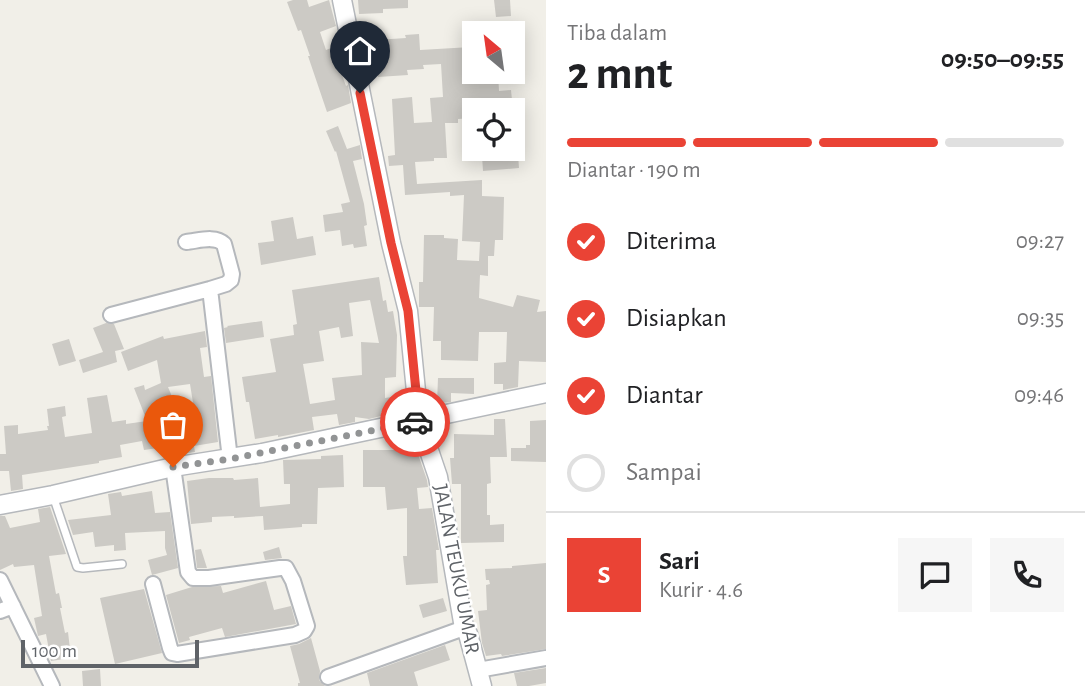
<!DOCTYPE html>
<html lang="id">
<head>
<meta charset="utf-8">
<style>
  body { margin:0; font-family:"Alegreya Sans",sans-serif; background:#f6f6f6; color:#202124; height:100vh; display:flex; flex-direction:column; font-size:26px; white-space:nowrap }
  * { box-sizing:border-box; margin:0 }
  p { font-size:23px; color:#757577 }
  .icon { flex:none; width:38px; height:38px; fill:none; stroke:currentColor; stroke-width:2; stroke-linecap:round; stroke-linejoin:round }
  .map { position:relative; flex:1; overflow:hidden }
  .side { display:flex; flex-direction:column; background:#fff; width:539px }
  .side>* { flex:none }
  .needle { width:46px; rotate:331deg }
  .buttons { position:absolute; left:462px; top:21px; display:grid; gap:14px }
  .buttons a { display:grid; place-items:center; width:63px; height:63px; border-radius:0px; background:#fff; box-shadow:0 4px 18px #0003; font-size:35px }
  .scale { position:absolute; left:21px; bottom:18px; width:178px; box-sizing:border-box; padding-left:7px; border:4px solid #5f6368; border-top:0; font-size:19px; line-height:24px; white-space:nowrap; color:#5f6368; -webkit-text-stroke:5px #fff; paint-order:stroke }
  .pin { position:absolute; display:grid; place-items:center; width:60px; height:60px; color:#fff; margin:-72px -30px; border-radius:50% 50% 50% 0; rotate:-45deg; box-shadow:0 0 7px #0007 }
  .pin .icon { rotate:45deg }
  .courier { position:absolute; display:grid; place-items:center; width:70px; height:70px; margin:-35px; border:5px solid #ea4335; border-radius:50%; background:#fff; color:#222; box-shadow:0 2px 9px #0007 }
  .headline em { font-style:normal; font-weight:600 }
  .headline div { display:flex; flex-direction:column-reverse }
  .headline { display:flex; align-items:center; justify-content:space-between; height:119px; padding:0 21px }
  h1 { font-size:46px; font-weight:600; line-height:52px }
  .bar { display:grid; grid-template-columns:repeat(4,1fr); gap:10px 7px; align-content:center; height:84px; padding:0 21px }
  .bar i { height:9px; border-radius:5px; background:#e0e0e0 }
  .bar .on { background:#ea4335 }
  .bar p { grid-column:span 4 }
  .line { display:flex; align-items:center; gap:18px; padding:0 21px; border-top:2px solid #e0e0e0 }
  .line div { flex:1 }
  .round { display:grid; place-items:center; flex:none; width:74px; height:74px; border-radius:0px; background:#f6f6f6 }
  ol { padding:0 21px; list-style:none }
  li { display:flex; align-items:center; gap:21px; height:77px }
  li p { margin-inline-start:auto }
  li .icon { padding:7px; border-radius:50%; background:#ea4335; color:#fff; stroke-width:4 }
  li:last-child { color:#757577 }
  li i { width:38px; height:38px; border:4px solid #e0e0e0; border-radius:50% }
  main { display:flex; flex:1; min-height:0 }
  .map>svg:first-child { display:block }
  .building { fill:#cccac5; fill-rule:evenodd }
  .lines { fill:none; stroke-linecap:round; stroke-linejoin:round }
  .service-casing { stroke:#b5b8bc; stroke-width:10 }
  .minor-casing { stroke:#b5b8bc; stroke-width:18 }
  .tertiary-casing { stroke:#b5b8bc; stroke-width:21 }
  .service { stroke:#fff; stroke-width:7 }
  .minor { stroke:#fff; stroke-width:14 }
  .tertiary { stroke:#fff; stroke-width:18 }
  .done { stroke:#929495; stroke-width:7; stroke-dasharray:0 12.6 }
  .route { stroke:#ea4335; stroke-width:9 }
  .labels { text-anchor:middle; stroke-width:5; stroke-linejoin:round; paint-order:stroke }
  .street-label { font-size:21px; fill:#5f6368; stroke:#fff }
</style>
</head>
<body>
<main>
<div class="map">
<svg width="546" height="686" viewBox="0 0 546 686">
  <rect width="100%" height="100%" fill="#f1efe8"/>
  <path class="building" d="M293 0H307L309 7 329 0 336 26 320 32 326 50 339 45 342 59 337 61 346 86 348 85 351 103 327 112 308 56H310L301 30 298 31 287 2Z
    M358 0H408V8L383 9V13L359 14Z
    M494 0H510L511 16 496 17Z
    M495 22V33H475V23Z
    M419 34 420 50 471 47 473 72H498L499 91 511 90 513 110H474V118L458 119V123H445L447 158H434V161L415 162 417 184 482 180V196L504 197 503 240H495L494 256H488V276L480 275 479 298 513 307 517 295 540 300 537 312 546 311V362L519 361 518 387 503 390V384H494V363L506 362 507 332H479L478 361 441 360V341H433L434 307H419V282H423L424 235H444V238L458 239 457 260 479 261 480 242 462 241 464 195 450 196V192L405 195 403 165 389 166 388 156 395 155 392 99 412 97 414 123 432 122 430 98 443 97 441 64 423 65 424 69 407 70 408 75 378 77 376 40 406 38 405 35Z
    M338 126 347 149 360 145 362 159 353 161 364 204 367 225 364 226 367 246 354 248 353 244 342 246 340 230 325 232 323 215 343 212 341 204 350 202 336 151 335 152 326 131Z
    M494 149H516V154H518L519 168 483 171 482 156 494 155Z
    M293 217 297 239 313 236 316 255 261 265 258 243 274 241 271 221Z
    M379 277 383 301 386 300 388 312 393 311 397 335 396 377 385 378V398L405 395 406 408 381 412V416L369 419 355 417V422L339 425 337 414 312 417 314 430 278 437V435L255 439 249 402H246L242 377 276 372 270 339 294 335 293 325 297 324 292 290ZM370 300 379 343 361 342 362 375 332 378 335 400 310 404 303 364 324 361 319 331 339 327 341 338 353 336 349 303Z
    M262 321 264 337 226 343 224 328 228 327 227 326Z
    M106 323 114 324 124 349 115 351 117 362 83 373 79 360 103 352 93 328Z
    M205 331 207 347 200 348 204 377 211 376 218 442 194 446 195 452 182 454 180 442 157 446 158 448 144 450 142 441 120 445 122 457 99 461V463L22 475 23 489 11 491 9 471H0V454H6L4 426 18 425V434L48 430 47 426H49L47 409 65 406 66 416 62 417 65 437 92 433 87 398 107 395 112 422 126 420V424L147 421 134 388 144 385 145 390 161 383 157 360 128 371 121 352 163 336 164 339ZM190 384 194 409 178 411 168 387Z
    M69 339 76 361 59 366 52 344Z
    M438 378H474V394L451 393V402L437 403Z
    M494 419H505L507 457H490L491 483 487 484V515H490V525L504 524V542L461 543V484H452L450 458H454V434L494 435Z
    M546 420V462L511 461V448H526V445H530V421Z
    M408 437H412L427 480 428 487 417 488 419 509 432 508 439 550H436L438 583 406 585 403 556H407V508L387 510 385 487H363V450H409Z
    M343 455 344 487 318 488 317 524H302V527L264 530 263 516 234 518V516L212 517V522L191 524 187 481 209 478H233L234 480 258 478 260 507 290 504V484H284L283 460 321 459V456Z
    M152 491 155 513 170 512 178 568 152 575 148 560 167 555 165 548V531L125 533 126 550 114 551V545L95 547 93 532 73 535 68 520 111 515 108 494 121 492 122 496Z
    M50 507 66 554 49 556 56 594 59 593 62 608H60L65 633 68 632 71 658 51 661 46 634 38 636 34 618 42 616 34 565 14 567 13 564 0 570V516H5L10 528 40 522 38 509Z
    M279 547 282 558 265 560 263 552Z
    M201 549 207 568H197L195 550Z
    M546 563V649L502 656 501 654 486 656 482 643 478 611 487 610 486 585 490 584 489 580H486L485 569 512 568V566Z
    M266 581 274 610 291 606 296 624 225 637 222 628 189 637 190 640 179 643 166 595 192 587 221 586 223 593Z
    M144 589 162 653 115 664 100 598Z
    M443 598 447 611 423 618 419 605Z
    M311 638 320 671 319 680 325 686H298V683H300L290 646 299 644Z
    M445 645 450 660 414 672 418 686H370L367 673Z
    M546 668V683L529 686H517L514 673Z
    M100 669 101 686H83L82 671Z"/>
  <g class="lines">
    <g class="service-casing">
      <path id="service" d="M53 496 77 567 83 568 122 564"/>
    </g>
    <g class="minor-casing">
      <path id="minor" d="M210 289 230 459
        M111 315 210 289 226 284 231 280 232 274 224 244C215 235 198 241 186 242
        M0 580 52 686
        M153 584 170 648 172 653 177 654 295 635 304 631 307 626 293 581 286 568H280L209 578H193L188 572 173 467
        M0 611 13 606
        M478 670 546 658
        M328 677 464 628"/>
    </g>
    <g class="tertiary-casing">
      <path id="tertiary" d="M342 0 391 243 408 311 419 421 438 477 464 628 468 634 482 686
        M0 505 53 495 173 467 262 453 546 393"/>
    </g>
    <use href="#service" class="service"/>
    <use href="#minor" class="minor"/>
    <use href="#tertiary" class="tertiary"/>
  </g>
  <g class="lines">
    <path class="done" d="M173 467 230 459 415 422"/>
    <path class="route" d="M360 93 391 243 408 311 419 421 415 422"/>
  </g>
  <g class="labels">
    <g class="street-label">
      <text transform="translate(457 569) rotate(79)" y="7">JALAN TEUKU UMAR</text>
    </g>
  </g>
</svg>
<div class="buttons">
<a><svg class="needle" viewBox="-14 -14 28 28"><path d="M0-13l5 13h-10z" fill="#e53935"/><path d="M0 13l5-13h-10z" fill="#757577"/></svg></a>
<a><svg class="icon" aria-label="locate" viewBox="0 0 24 24"><circle cx="12" cy="12" r="6"/><path d="M12 2v4M12 18v4M2 12h4M18 12h4"/></svg></a>
</div>
<div class="scale">100 m</div>
<div class="pin" style="left:173px;top:467px;background:#ea580c"><svg class="icon" aria-label="bag" viewBox="0 0 24 24"><path d="M5 8h14l-1 12H6zM9 8a3 3 0 0 1 6 0"/></svg></div>
<div class="pin" style="left:360px;top:93px;background:#1f2937"><svg class="icon" aria-label="home" viewBox="0 0 24 24"><path d="M3 11l9-7 9 7M6 9v11h12V9"/></svg></div>
<div class="courier" style="left:415px;top:422px"><svg class="icon" aria-label="car" viewBox="0 0 24 24"><path d="M5 17H2v-5l4-1 3-4h7l3 4 3 1v5h-3M9 17h6M6 11h13"/><circle cx="7" cy="17" r="2"/><circle cx="17" cy="17" r="2"/></svg></div>
</div>
<section class="side">
<div class="headline"><div><h1>2 mnt</h1><p>Tiba dalam</p></div><em>09:50–09:55</em></div>
<div class="bar"><i class="on"></i><i class="on"></i><i class="on"></i><i></i><p>Diantar · 190 m</p></div>
<ol>
<li><svg class="icon" aria-label="check" viewBox="0 0 24 24"><path d="M5 12l5 5 9-10"/></svg>Diterima<p>09:27</p></li>
<li><svg class="icon" aria-label="check" viewBox="0 0 24 24"><path d="M5 12l5 5 9-10"/></svg>Disiapkan<p>09:35</p></li>
<li><svg class="icon" aria-label="check" viewBox="0 0 24 24"><path d="M5 12l5 5 9-10"/></svg>Diantar<p>09:46</p></li>
<li><i></i>Sampai</li>
</ol>
<div class="line" style="height:126px"><b class="round" style="background:#ea4335;color:#fff">S</b><div><b>Sari</b><p>Kurir · 4.6</p></div><a class="round"><svg class="icon" aria-label="chat" viewBox="0 0 24 24"><path d="M4 5h16v11H9l-5 4z"/></svg></a><a class="round"><svg class="icon" aria-label="phone" viewBox="0 0 24 24"><path d="M5 4h4l2 5-3 2q2 4 5 5l2-3 5 2v4C11 20 4 13 5 4z"/></svg></a></div>
</section>
</main>
</body>
</html>
